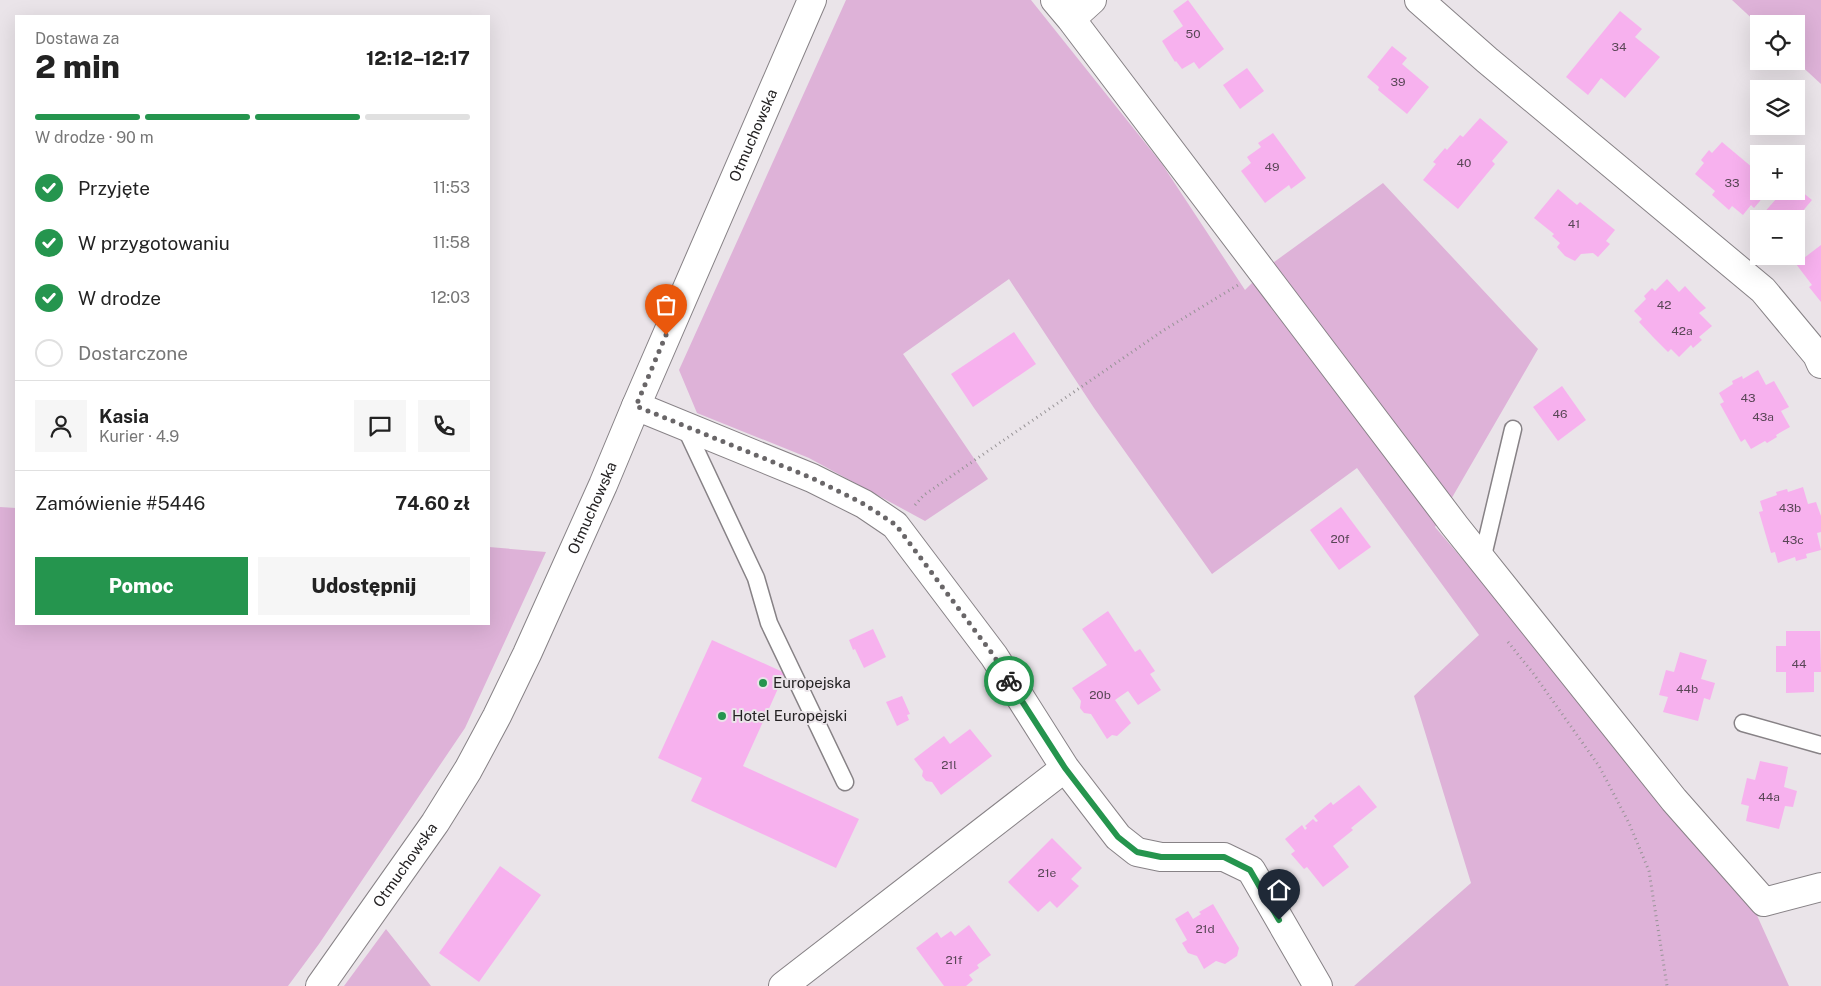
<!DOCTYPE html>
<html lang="pl">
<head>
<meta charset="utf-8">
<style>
  body { margin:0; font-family:"Public Sans",sans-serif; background:#f6f6f6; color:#222; height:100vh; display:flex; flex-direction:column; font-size:19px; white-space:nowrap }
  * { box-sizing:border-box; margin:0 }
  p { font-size:16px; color:#767676 }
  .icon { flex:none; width:28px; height:28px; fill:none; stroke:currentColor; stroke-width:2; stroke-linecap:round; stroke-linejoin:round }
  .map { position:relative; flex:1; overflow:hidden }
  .drawer { position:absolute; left:15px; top:15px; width:475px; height:610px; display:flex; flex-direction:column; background:#fff; border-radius:0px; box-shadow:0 5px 20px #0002 }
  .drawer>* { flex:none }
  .tools { position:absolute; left:1750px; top:15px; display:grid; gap:10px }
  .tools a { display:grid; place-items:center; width:55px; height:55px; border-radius:0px; background:#fff; box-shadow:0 5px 20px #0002; font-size:25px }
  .pin { position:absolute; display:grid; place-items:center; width:42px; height:42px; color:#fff; margin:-51px -21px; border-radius:50% 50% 50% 0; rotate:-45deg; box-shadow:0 0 5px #0007 }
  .pin .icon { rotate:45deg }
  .courier { position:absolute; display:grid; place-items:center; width:50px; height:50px; margin:-25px; border:4px solid #25954e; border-radius:50%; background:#fff; color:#222; box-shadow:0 1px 6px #0007 }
  .headline em { font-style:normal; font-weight:800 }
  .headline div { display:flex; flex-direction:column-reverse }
  .headline { display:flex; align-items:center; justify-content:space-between; height:85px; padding:0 20px }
  h1 { font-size:32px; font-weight:800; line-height:38px }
  .bar { display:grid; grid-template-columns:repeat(4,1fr); gap:8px 5px; align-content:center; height:60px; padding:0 20px }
  .bar i { height:6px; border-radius:4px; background:#e0e0e0 }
  .bar .current { background:#25954e }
  .bar p { grid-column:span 4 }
  .line { display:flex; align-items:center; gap:12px; padding:0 20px; border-top:1px solid #e0e0e0 }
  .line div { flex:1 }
  .round { display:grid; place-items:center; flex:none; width:52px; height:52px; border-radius:0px; background:#f6f6f6 }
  ol { padding:0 20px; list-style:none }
  li { display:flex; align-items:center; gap:15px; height:55px }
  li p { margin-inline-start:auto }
  li .icon { padding:5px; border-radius:50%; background:#25954e; color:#fff; stroke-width:4 }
  li:last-child { color:#767676 }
  li i { width:28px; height:28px; border:2px solid #e0e0e0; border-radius:50% }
  .primary-button { display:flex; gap:10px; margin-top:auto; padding:10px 20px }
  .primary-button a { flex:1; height:58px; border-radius:0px; background:#25954e; color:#fff; font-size:20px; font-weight:800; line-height:58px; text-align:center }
  .primary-button a+a { background:#f6f6f6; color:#222 }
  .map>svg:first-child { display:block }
  .green { fill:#deb2d8 }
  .building { fill:#f7b1ee }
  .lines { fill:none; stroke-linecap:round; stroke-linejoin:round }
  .service-casing { stroke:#878286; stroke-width:19 }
  .minor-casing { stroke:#878286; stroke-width:30 }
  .secondary-casing { stroke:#878286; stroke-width:30 }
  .path { stroke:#989497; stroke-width:3; stroke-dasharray:1 4; stroke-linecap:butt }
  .service { stroke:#fff; stroke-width:16 }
  .minor { stroke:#fff; stroke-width:28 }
  .secondary { stroke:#fff; stroke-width:28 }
  .done { stroke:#696668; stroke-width:5; stroke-dasharray:0 9 }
  .route { stroke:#25954e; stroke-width:6 }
  .poi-dot { fill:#25954e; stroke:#eae4e9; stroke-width:2 }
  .labels { text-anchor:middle; stroke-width:4; stroke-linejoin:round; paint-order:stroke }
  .number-label { font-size:12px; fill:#594656 }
  .street-label { font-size:15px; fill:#242223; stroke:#eae4e9 }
  .poi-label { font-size:15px; fill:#242223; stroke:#eae4e9; text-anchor:start }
</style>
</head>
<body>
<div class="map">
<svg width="1821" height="986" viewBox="0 0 1821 986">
  <rect width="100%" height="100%" fill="#eae4e9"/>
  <path class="green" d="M846 0H1031L1162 164 1245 290 1270 265 1383 183 1538 349 1435 527 1501 604 1755 911 1789 986H1354L1471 883 1414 696 1479 635 1357 468 1212 574 1094 408 1009 279 903 354 988 479 925 521 809 458 697 413 679 370Z
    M1732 0H1821V84L1796 61V24H1759V25Z
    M0 507 16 508V624H489V547L546 552 465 728 319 944 288 986H0Z
    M386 929 431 986H344Z"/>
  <path class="building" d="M1188 0 1224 49 1199 69 1194 62 1182 69 1176 61 1175 62 1162 41 1183 26 1173 11Z
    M1620 11 1642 29 1635 37 1660 57 1625 98 1601 78 1588 95 1566 77Z
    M1392 46 1407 58 1402 64 1429 87 1407 114 1378 90 1379 87 1367 77Z
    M1247 68 1264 91 1240 109 1223 85Z
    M1480 118 1508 142 1492 161 1495 164 1458 209 1423 180 1436 164 1433 162 1445 148 1447 150 1460 135 1463 137Z
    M1273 133 1306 178 1291 189 1289 185 1265 203 1241 171 1251 163 1247 157 1261 147 1258 143Z
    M1722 142 1759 173V191H1763L1762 193 1765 195 1754 208 1751 205 1743 215 1732 206 1729 210 1712 195 1715 191 1695 174 1704 163 1701 160 1709 150 1712 153Z
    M1796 187 1812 200 1796 219H1766L1762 215 1783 191H1796Z
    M1558 189 1577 205 1580 202 1615 230 1606 241 1610 244 1598 257 1593 253 1581 254 1575 261 1565 256 1557 247 1560 243 1552 236 1554 234 1534 218Z
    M1821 245V302L1809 287 1812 285 1796 264Z
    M1667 279 1679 292 1685 286 1695 297 1706 308 1699 313 1712 326 1699 337 1702 340 1693 348 1691 345 1679 357 1671 349 1668 352 1653 337 1639 322 1642 319 1634 311 1646 299 1644 296 1652 288 1655 291Z
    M1014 332 1036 364 973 407 951 374Z
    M1758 370 1766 385 1774 381 1789 407 1781 411 1790 427 1776 435 1777 437 1767 443 1765 441 1751 449 1745 439 1741 442 1720 404 1724 402 1719 393 1733 384 1732 381 1742 376 1743 379Z
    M1562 386 1586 420 1558 441 1533 407Z
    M1803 487 1808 504 1816 502 1821 516V532L1817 533 1821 550 1806 554 1807 558 1796 561 1795 557 1778 563 1775 552 1771 553 1759 512 1763 511 1760 501 1777 495 1776 492 1787 489 1788 492Z
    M1341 507 1371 547 1339 570 1310 530Z
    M1108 611 1135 652 1140 649 1155 671 1150 674 1161 690 1138 705 1128 691 1115 700 1131 723 1117 736 1112 735 1107 739 1091 714 1084 713 1080 708 1081 701 1072 688 1107 665 1082 629Z
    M873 629 886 657 864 668 855 649 853 650 849 640Z
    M1786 631H1820L1821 672H1814V692L1786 693V672H1776V646H1786Z
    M712 640 785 673 743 766 859 819 836 868 691 801 702 778 658 758Z
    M1680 652 1707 660 1701 679 1715 683 1710 700 1704 698 1698 721 1663 712 1668 697 1659 695 1666 670 1674 672Z
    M902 696 910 714 907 715 909 720 897 726 886 702Z
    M970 729 992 756 941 795 932 782 926 781 922 776 923 771 914 759 944 736 950 744Z
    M1760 761 1788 767 1784 787 1797 791 1793 807 1785 806 1779 829 1746 821 1749 806 1741 804 1747 778 1755 780Z
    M1359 785 1377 807 1351 828 1353 830 1333 846 1349 867 1323 887 1307 867 1304 869 1291 854 1295 851 1285 839 1302 825 1305 830 1307 828 1305 826 1313 819 1316 822 1318 821 1314 816 1331 802 1333 805Z
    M1052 838 1082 868 1071 879 1079 886 1057 908 1050 901 1038 912 1008 882Z
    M500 866 541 895 479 982 439 953Z
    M1213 904 1239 948 1237 956 1225 964 1216 961 1204 969 1197 956 1188 953 1182 943 1187 940 1175 919 1188 911 1193 919 1201 914 1199 912Z
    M969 925 991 955 977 965 979 968 969 975 973 980 966 986H944L916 948 937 932 941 938 951 931 955 936Z"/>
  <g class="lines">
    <g class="service-casing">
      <path id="service" d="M685 427 756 578 769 623 845 782
        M1482 560 1513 429
        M1743 723 1821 745"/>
    </g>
    <g class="minor-casing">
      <path id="minor" d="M1055 0 1071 19 1092 0
        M1419 0 1487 60 1763 290 1817 355 1821 364
        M1071 19 1455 526 1674 800 1764 902 1821 887
        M636 406 812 478 864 504 895 525 994 656 1065 768
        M783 986 1065 768 1118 837 1137 852 1161 857H1224L1251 870 1318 986"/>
    </g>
    <g class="secondary-casing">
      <g id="secondary">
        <path id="s1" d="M320 986 435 823 468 770 497 716 527 654 603 485 636 406 812 0"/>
      </g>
    </g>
    <path class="path" d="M915 505 924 495 1164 330 1238 285
      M1508 642 1533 673 1599 766 1629 823 1649 871 1667 986"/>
    <use href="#service" class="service"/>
    <use href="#minor" class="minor"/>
    <use href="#secondary" class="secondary"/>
  </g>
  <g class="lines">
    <path class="done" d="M666 335 636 406 812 478 864 504 896 525 994 656 1009 681"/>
    <path class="route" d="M1009 681 1065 768 1118 837 1137 852 1161 857H1224L1250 870 1279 920"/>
  </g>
  <g class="poi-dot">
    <circle cx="763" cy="683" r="5"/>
    <circle cx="722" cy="716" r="5"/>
  </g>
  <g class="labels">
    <g class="number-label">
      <text x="1193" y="38">50</text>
      <text x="1619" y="51">34</text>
      <text x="1398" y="86">39</text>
      <text x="1464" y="167">40</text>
      <text x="1272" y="171">49</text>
      <text x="1732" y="187">33</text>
      <text x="1574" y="228">41</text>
      <text x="1664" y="309">42</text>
      <text x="1682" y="335">42a</text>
      <text x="1748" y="402">43</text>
      <text x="1560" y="418">46</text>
      <text x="1763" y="421">43a</text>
      <text x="1790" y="512">43b</text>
      <text x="1340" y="543">20f</text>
      <text x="1793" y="544">43c</text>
      <text x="1799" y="668">44</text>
      <text x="1687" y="693">44b</text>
      <text x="1100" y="699">20b</text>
      <text x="949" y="769">21l</text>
      <text x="1769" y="801">44a</text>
      <text x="1047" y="877">21e</text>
      <text x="1205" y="933">21d</text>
      <text x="954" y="964">21f</text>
    </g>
    <g class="street-label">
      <text dy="5" stroke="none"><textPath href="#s1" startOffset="958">Otmuchowska</textPath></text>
      <text dy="5" stroke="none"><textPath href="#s1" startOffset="552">Otmuchowska</textPath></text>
      <text dy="5" stroke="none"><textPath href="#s1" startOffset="148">Otmuchowska</textPath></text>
    </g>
    <g class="poi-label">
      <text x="773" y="688">Europejska</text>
      <text x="732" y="721">Hotel Europejski</text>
    </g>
  </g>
</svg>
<div class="tools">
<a><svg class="icon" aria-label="locate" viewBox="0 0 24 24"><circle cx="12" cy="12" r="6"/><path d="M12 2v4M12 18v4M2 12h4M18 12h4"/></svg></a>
<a><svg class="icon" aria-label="layers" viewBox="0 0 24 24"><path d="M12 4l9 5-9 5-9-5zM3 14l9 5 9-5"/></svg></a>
<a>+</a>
<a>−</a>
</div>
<div class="pin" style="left:666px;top:335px;background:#ea580c"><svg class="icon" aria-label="bag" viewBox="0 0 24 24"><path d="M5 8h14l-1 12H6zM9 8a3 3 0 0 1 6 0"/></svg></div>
<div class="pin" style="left:1279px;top:920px;background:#1f2937"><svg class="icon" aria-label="home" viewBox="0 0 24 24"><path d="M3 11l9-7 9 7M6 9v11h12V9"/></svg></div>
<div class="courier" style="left:1009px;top:681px"><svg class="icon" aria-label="bike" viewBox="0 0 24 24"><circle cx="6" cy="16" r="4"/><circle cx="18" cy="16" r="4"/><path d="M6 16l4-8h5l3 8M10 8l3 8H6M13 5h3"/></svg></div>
<section class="drawer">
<div class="headline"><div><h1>2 min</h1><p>Dostawa za</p></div><em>12:12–12:17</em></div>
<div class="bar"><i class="current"></i><i class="current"></i><i class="current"></i><i></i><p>W drodze · 90 m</p></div>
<ol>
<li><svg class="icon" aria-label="check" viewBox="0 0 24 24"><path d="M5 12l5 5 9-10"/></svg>Przyjęte<p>11:53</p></li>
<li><svg class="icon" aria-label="check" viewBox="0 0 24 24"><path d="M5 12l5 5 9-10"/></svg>W przygotowaniu<p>11:58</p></li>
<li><svg class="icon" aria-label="check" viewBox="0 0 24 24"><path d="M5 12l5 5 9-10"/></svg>W drodze<p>12:03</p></li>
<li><i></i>Dostarczone</li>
</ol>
<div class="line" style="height:90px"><a class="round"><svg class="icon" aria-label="person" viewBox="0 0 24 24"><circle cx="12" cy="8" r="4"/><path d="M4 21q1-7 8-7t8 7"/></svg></a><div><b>Kasia</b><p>Kurier · 4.9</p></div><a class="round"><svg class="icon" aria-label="chat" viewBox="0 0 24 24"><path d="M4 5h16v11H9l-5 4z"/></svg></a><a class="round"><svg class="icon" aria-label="phone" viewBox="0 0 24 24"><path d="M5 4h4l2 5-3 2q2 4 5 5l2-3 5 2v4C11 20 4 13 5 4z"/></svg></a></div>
<div class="line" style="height:65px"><div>Zamówienie #5446</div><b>74.60 zł</b></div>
<div class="primary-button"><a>Pomoc</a><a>Udostępnij</a></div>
</section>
</div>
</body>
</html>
